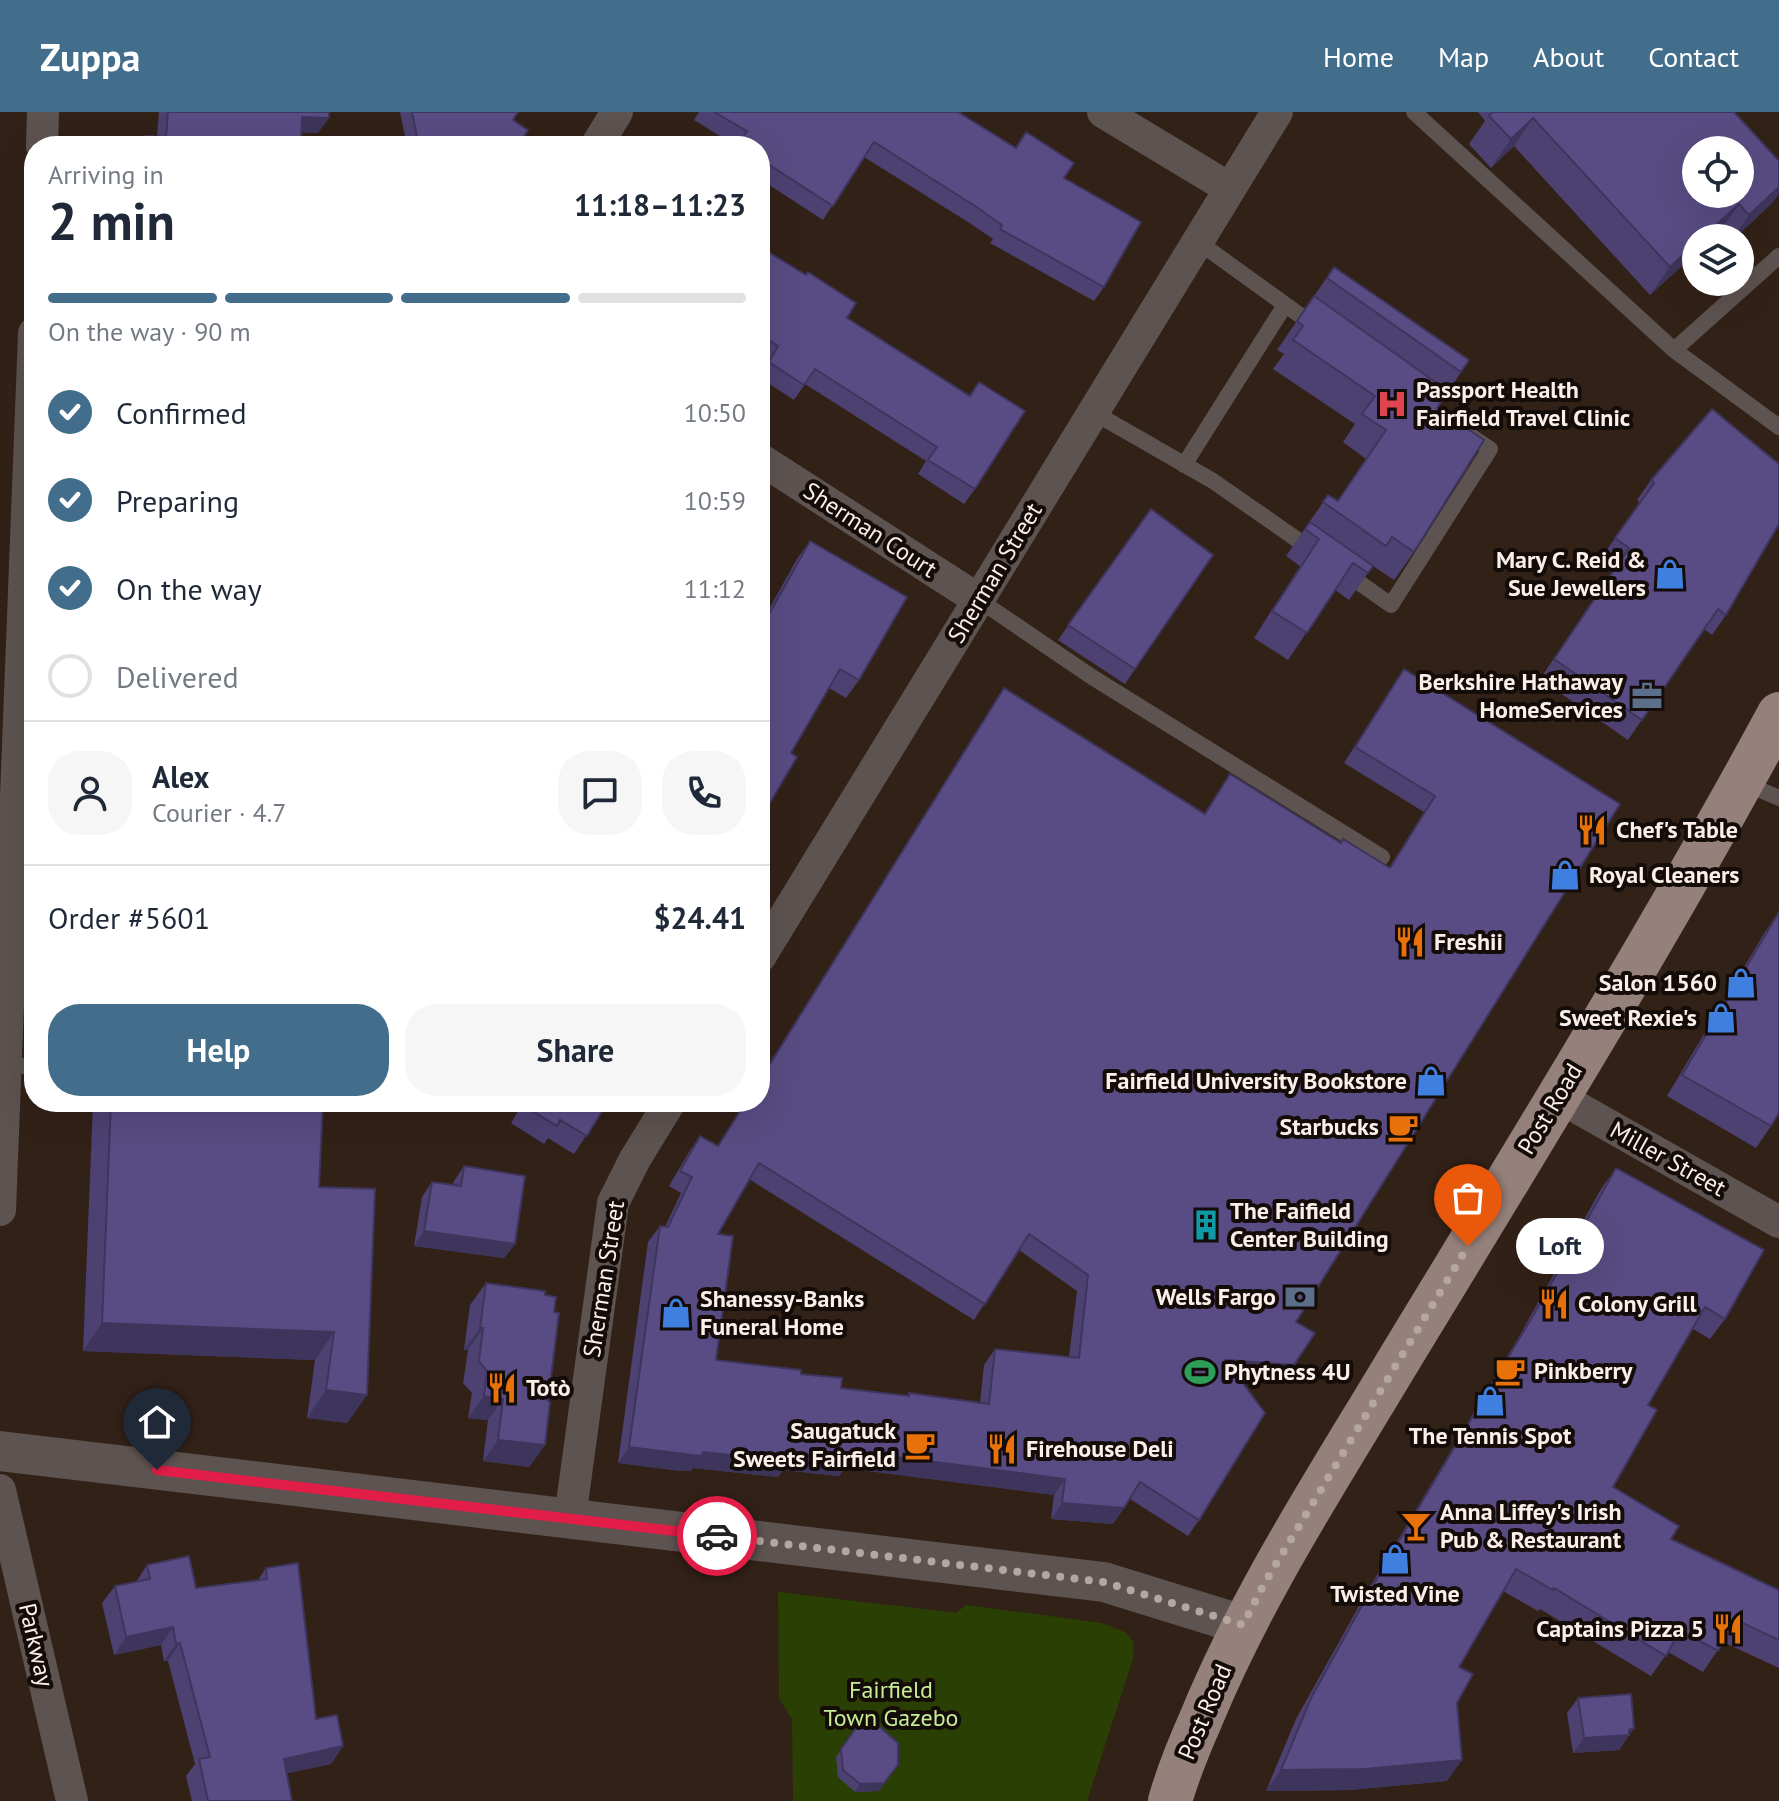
<!DOCTYPE html>
<html lang="en">
<head>
<meta charset="utf-8">
<style>
  body { margin:0; font-family:"PT Sans",sans-serif; background:#f6f6f7; color:#1f2937; height:100vh; display:flex; flex-direction:column; font-size:30px; white-space:nowrap }
  * { box-sizing:border-box; margin:0 }
  p { font-size:26px; color:#747a83 }
  .icon { flex:none; width:44px; height:44px; fill:none; stroke:currentColor; stroke-width:2; stroke-linecap:round; stroke-linejoin:round }
  .map { position:relative; flex:1; overflow:hidden }
  .side { position:absolute; left:24px; top:24px; width:746px; height:976px; display:flex; flex-direction:column; background:#fff; border-radius:32px; box-shadow:0 8px 32px #0002 }
  .side>* { flex:none }
  .buttons { position:absolute; left:1682px; top:24px; display:grid; gap:16px }
  .buttons a { display:grid; place-items:center; width:72px; height:72px; border-radius:50%; background:#fff; box-shadow:0 8px 32px #0002; font-size:40px }
  .pin { position:absolute; display:grid; place-items:center; width:68px; height:68px; color:#fff; margin:-82px -34px; border-radius:50% 50% 50% 0; rotate:-45deg; box-shadow:0 0 8px #0007 }
  .pin .icon { rotate:45deg }
  .courier { position:absolute; display:grid; place-items:center; width:80px; height:80px; margin:-40px; border:6px solid #e11d48; border-radius:50%; background:#fff; color:#222; box-shadow:0 2px 10px #0007 }
  .bubble { position:absolute; height:56px; border-radius:28px; background:#fff; box-shadow:0 8px 32px #0002; font-size:26px; font-weight:700; line-height:56px; text-align:center }
  .overview em { font-style:normal; font-weight:700 }
  .overview div { display:flex; flex-direction:column-reverse }
  .overview { display:flex; align-items:center; justify-content:space-between; height:136px; padding:0 24px }
  h1 { font-size:52px; font-weight:700; line-height:60px }
  .bar { display:grid; grid-template-columns:repeat(4,1fr); gap:12px 8px; align-content:center; height:96px; padding:0 24px }
  .bar i { height:10px; border-radius:6px; background:#e0e1e3 }
  .bar .on { background:#426e8b }
  .bar p { grid-column:span 4 }
  .line { display:flex; align-items:center; gap:20px; padding:0 24px; border-top:2px solid #e0e1e3 }
  .line div { flex:1 }
  .round { display:grid; place-items:center; flex:none; width:84px; height:84px; border-radius:32px; background:#f6f6f7 }
  ol { padding:0 24px; list-style:none }
  li { display:flex; align-items:center; gap:24px; height:88px }
  li p { margin-inline-start:auto }
  li .icon { padding:8px; border-radius:50%; background:#426e8b; color:#fff; stroke-width:4 }
  li:last-child { color:#747a83 }
  li i { width:44px; height:44px; border:4px solid #e0e1e3; border-radius:50% }
  .button { display:flex; gap:16px; margin-top:auto; padding:16px 24px }
  .button a { flex:1; height:92px; border-radius:32px; background:#426e8b; color:#fff; font-size:32px; font-weight:700; line-height:92px; text-align:center }
  .button a+a { background:#f6f6f7; color:#1f2937 }
  header { display:flex; align-items:center; gap:48px; box-sizing:border-box; height:112px; padding:0 40px; background:#426e8b; color:#fff }
  header strong { font-size:38px }
  nav { display:flex; gap:44px; margin-inline-start:auto; font-size:28px }
  .map>svg:first-child { display:block }
  .green { fill:#293f03 }
  .lines { fill:none; stroke-linecap:round; stroke-linejoin:round }
  .service { stroke:#5d5351; stroke-width:16 }
  .minor { stroke:#5d5351; stroke-width:32 }
  .tertiary { stroke:#5d5351; stroke-width:40 }
  .primary { stroke:#95807b; stroke-width:44 }
  .wall { fill:#4d4172; fill-rule:evenodd }
  .shaded-wall { fill:#3e355c }
  .building { fill:#594c84; stroke:#3e355c; stroke-width:2; fill-rule:evenodd }
  .done { stroke:#b5a7a0; stroke-width:8; stroke-dasharray:0 14.4 }
  .route { stroke:#e11d48; stroke-width:10 }
  .labels { text-anchor:middle; stroke-width:8; stroke-linejoin:round; paint-order:stroke }
  .poi-label { font-size:24px; font-weight:bold; fill:#fcefe9; stroke:#140c08; text-anchor:start }
  .street-label { font-size:24px; fill:#fcefe9; stroke:#140c08 }
  .park-label { font-size:24px; fill:#c6ed96; stroke:#140c08 }
</style>
</head>
<body>
<header>
<strong>Zuppa</strong>
<nav><a>Home</a><a>Map</a><a>About</a><a>Contact</a></nav>
</header>
<div class="map">
<svg width="1779" height="1689" viewBox="0 0 1779 1689">
  <rect width="100%" height="100%" fill="#322117"/>
  <path class="green" d="M778 1480 950 1500 956 1501 966 1493 1102 1511 1125 1520 1134 1530 1133 1547 1087 1689H793L792 1607 779 1586Z"/>
  <g class="lines">
    <path class="service" d="M1414 0 1674 238
      M1197 129 1319 217
      M1779 144 1674 238 1779 315
      M1093 300 1213 369 1315 440
      M1184 353 1285 193
      M1344 460 1391 493 1490 337 1465 320
      M979 488 1092 565 1382 745
      M1744 671 1779 686
      M5 954H34"/>
    <path class="minor" d="M1103 0 1229 76
      M42 34 43 0
      M596 34 617 0
      M760 347 979 488
      M760 845 1277 0
      M1557 984 1779 1110
      M0 1098 34 221
      M0 1378 72 1689
      M570 1406 613 1091 635 1047 670 990"/>
    <path class="tertiary" d="M0 1339 1104 1470 1243 1513"/>
    <path class="primary" d="M1170 1689C1178 1661 1189 1634 1201 1607 1252 1483 1325 1371 1394 1256 1525 1040 1659 824 1779 602"/>
  </g>
  <path class="wall" d="M159 0H329L318 21 301 20 300 34H139L146 24H157Z
    M400 0H518L513 8 518 34H407Z
    M699 0H958L1015 35 1026 20 1064 66 1104 175 1094 189 990 131 993 127 968 110 864 45 823 108 760 67V34H736L694 8Z
    M1478 0H1734L1779 49V82L1772 91 1735 126H1725L1719 120 1713 126H1696V141L1650 183 1514 34 1491 56 1469 32 1485 9Z
    M760 135 847 206 975 377 964 392 918 362 926 349 805 272 794 288 760 266V262L768 249 760 244Z
    M1334 155 1469 248 1437 296 1414 440 1394 468 1373 454 1349 488 1335 478 1288 548 1254 526 1300 454 1286 444 1328 383 1338 389 1366 347 1343 330 1355 312 1273 257 1284 242 1277 238Z
    M1712 297 1726 503 1712 523 1704 517 1628 628 1540 567 1615 456 1601 446 1640 391 1637 388 1651 368Z
    M1151 397 1213 443 1125 572 1058 528Z
    M810 429 859 568 846 586 829 576 791 641 760 708V513L797 447Z
    M1404 557 1620 692 1296 1210 1283 1269 1239 1266 1199 1408 1188 1424 1130 1387 1113 1412 1051 1407 1054 1383 845 1356 839 1364 783 1358 778 1365 693 1356 691 1359H681L618 1351 648 1130 660 1114 665 1115 681 1081 669 1074 689 1040 700 1024 718 1034 745 990H760V966L1004 576 1204 702 1230 662 1340 731 1389 756 1424 700 1344 651ZM749 1067 974 1208 1019 1138 1077 1179 1069 1245 995 1237 984 1253 980 1291 909 1281 907 1284 841 1276 801 1262 716 1248 718 1122Z
    M1779 800 1771 1014 1756 1036 1667 984 1765 820Z
    M93 990H323L319 1075 367 1283 347 1311 307 1306 315 1248 83 1239Z
    M520 990H608L574 1042 548 1026 544 1032 511 1011 518 999 515 998Z
    M464 1054 515 1132 504 1146 414 1134 422 1085 432 1070 453 1073 454 1069Z
    M1616 1056 1725 1207 1710 1227 1693 1217 1648 1293 1613 1375 1671 1427 1779 1478V1556L1723 1530 1703 1560 1668 1540 1651 1564 1540 1497 1538 1499 1503 1479 1459 1555 1457 1591 1447 1669 1350 1678 1266 1679 1296 1607 1368 1478 1520 1223 1601 1077Z
    M486 1171 545 1183 554 1200 545 1333 529 1355 483 1349 488 1308 468 1306 472 1281 463 1271 468 1238H464L470 1193Z
    M147 1453 196 1476 258 1468 266 1456 316 1607 343 1634 331 1652 286 1661 292 1689H192L186 1664 195 1652 168 1549H164L161 1533 114 1543 102 1491 115 1474 136 1470Z
    M1578 1586 1634 1616 1619 1638 1573 1641 1567 1601Z
    M856 1616 879 1679 855 1680 838 1665 836 1645Z"/>
  <path class="shaded-wall" d="M302 5 329 6 318 21 292 20Z
    M1533 6 1514 34 1491 56 1511 27Z
    M229 30 301 32 300 34H226Z
    M1779 75V82L1772 91 1735 126H1733L1749 103Z
    M1739 92 1719 120 1713 126H1702Z
    M1696 131V141L1650 183 1670 155Z
    M424 1119 515 1132 504 1146 414 1134Z
    M102 1211 334 1220 315 1248 83 1239Z
    M480 1216H483L468 1238H464Z
    M1226 1248 1294 1253 1283 1269 1215 1264Z
    M326 1278 367 1283 347 1311 307 1306Z
    M484 1284 503 1287 488 1308 468 1306Z
    M498 1328 545 1333 529 1355 483 1349Z
    M629 1335 703 1340 790 1342 851 1339 1065 1367 1054 1383 845 1356 839 1364 783 1358 778 1365 693 1356 691 1359H681L618 1351Z
    M1062 1391 1124 1396 1113 1412 1051 1407Z
    M173 1515 161 1533 114 1543 126 1525Z
    M180 1531 168 1549H164L176 1532Z
    M1634 1616 1619 1638 1573 1641 1584 1626Z
    M343 1634 331 1652 271 1665 284 1647Z
    M1462 1648 1447 1669 1350 1678 1266 1679 1281 1658Z
    M898 1653 879 1679 855 1680 860 1672Z"/>
  <path class="building" d="M168 0H329V6L302 5 301 32 229 30V34H146V24L166 25Z
    M412 0H518L513 8 528 18 518 34H424L418 30Z
    M714 0H958L1016 36 1026 20 1074 51 1064 66 1141 110 1104 175 1000 117 1002 113 978 96 874 30 833 94 760 47V34L739 33 747 19Z
    M1493 0H1734L1779 49V75L1749 103 1739 92 1702 126H1696V131L1670 155 1533 6 1511 27 1489 4ZM1696 38H1740V82H1696Z
    M760 135 806 163 808 160 856 191 847 206 970 284 979 270 1025 299 975 377 928 348 937 335 815 257 804 273 769 250 778 234 760 223Z
    M1334 155 1469 248 1461 260 1327 166Z
    M1314 184 1448 279 1437 296 1484 328 1414 440 1392 425 1386 434 1323 390 1328 383 1338 389 1386 318 1362 302 1375 284 1293 228 1303 214 1297 209Z
    M1712 297 1779 352V412L1726 503 1718 497 1642 608 1554 547 1629 436 1615 426 1654 371 1651 368Z
    M1151 397 1213 443 1135 557 1068 513Z
    M1310 410 1373 454 1368 461 1353 451 1307 521 1272 499 1319 427 1305 417Z
    M810 429 907 485 859 568 840 557 791 641 797 645 760 708V518Z
    M1404 557 1620 692 1296 1210 1315 1221 1294 1253 1226 1248 1265 1301 1199 1408 1140 1370 1124 1396 1062 1391 1065 1367 851 1339 850 1348 790 1342 789 1349 703 1340 702 1344 692 1343 629 1335 660 1114 668 1115 692 1065 680 1059 700 1024 718 1034 746 990H760V968L1004 576 1205 702 1230 662 1341 731 1343 727 1390 756 1435 684 1355 635ZM759 1051 985 1192 1029 1122 1088 1163 1079 1246 995 1237 989 1292 909 1281V1284L841 1276 842 1266 801 1262V1258L716 1248 733 1124 718 1122Z
    M1779 800V1001L1771 1014 1682 963Z
    M111 990H323L319 1075 375 1077 367 1283 326 1278 334 1220 102 1211Z
    M525 990H608L587 1024 560 1008 557 1014 523 993Z
    M464 1054 525 1064 515 1132 424 1119 432 1070 461 1074Z
    M1616 1056 1764 1138 1725 1207 1705 1195 1648 1293 1657 1298 1613 1375 1679 1414 1671 1427 1779 1478V1528L1736 1508 1718 1539 1680 1518 1666 1544 1554 1476 1553 1478 1516 1457 1459 1555 1473 1562 1457 1591 1462 1648 1365 1657 1281 1658 1311 1586 1382 1457 1534 1202Z
    M486 1171 545 1179V1183L556 1185 554 1200 559 1201 548 1289 550 1290 545 1333 498 1328 503 1287 484 1284 487 1259 479 1249 483 1216H480Z
    M189 1444 196 1476 267 1467 266 1456 298 1451 316 1607 337 1603 343 1634 284 1647 292 1689H208L199 1647 210 1645 180 1531 176 1532 173 1515 126 1525 115 1474 150 1467 147 1453Z
    M1631 1582 1634 1616 1629 1618V1623L1584 1626 1578 1586Z
    M880 1615 898 1631V1653L884 1671 860 1672 843 1658 841 1637 856 1616Z"/>
  <g class="lines">
    <path class="done" d="M717 1424 1104 1470 1243 1513 1264 1472 1468 1134"/>
    <path class="route" d="M157 1358 717 1424"/>
  </g>
  <defs>
    <g id="hospital-bare" transform="scale(2.4)"><path d="M-5-5h3v3.5h4V-5h3V5h-3V1.5h-4V5h-3Z" fill="#e0444e" stroke="#140c08" stroke-width="2.5" paint-order="stroke"/></g>
    <g id="shop-bare" transform="scale(2.4)"><path d="M-5-2.5h2.3a2.7 3.5 0 0 1 5.4 0H5L5.5 6h-11ZM-1.5-2.5h3a1.5 2.3 0 0 0-3 0Z" fill="#3f7fe0" stroke="#140c08" stroke-width="2.5" paint-order="stroke"/></g>
    <g id="office-bare" transform="scale(2.4)"><path d="M-6-3h4V-5.5h4V-3h4V5H-6ZM-1-4.5V-3h2v-1.5ZM-6 0V1H6V0Z" fill="#5c6f8a" stroke="#140c08" stroke-width="2.5" paint-order="stroke"/></g>
    <g id="restaurant-bare" transform="scale(2.4)"><path d="M-5-6h1v4h1v-4h1v4h1v-4h1v5L-1.5 .5V6h-2V.5L-5-1ZM5-6V6H3V1.5H1.5Q1.5-4 5-6Z" fill="#e8710a" stroke="#140c08" stroke-width="2.5" paint-order="stroke"/></g>
    <g id="cafe-bare" transform="scale(2.4)"><path d="M-5.5-4.5H6V0H3Q3 3.5 0 3.5H-2.5Q-5.5 3.5-5.5 0ZM3-3.2v2h1.7v-2ZM-6 4.5H4V6H-6Z" fill="#e8710a" stroke="#140c08" stroke-width="2.5" paint-order="stroke"/></g>
    <g id="building-bare" transform="scale(2.4)"><path d="M-4-6H4V6H1V3H-1V6H-4ZM-2.5-4.3h1.7v1.8h-1.7ZM.8-4.3h1.7v1.8H.8ZM-2.5-1h1.7V.8h-1.7ZM.8-1h1.7V.8H.8Z" fill="#0f9aa8" stroke="#140c08" stroke-width="2.5" paint-order="stroke"/></g>
    <g id="bank-bare" transform="scale(2.4)"><path d="M-6-4H6V4H-6ZM0-2.3a2.3 2.3 0 1 0 0 4.6a2.3 2.3 0 1 0 0-4.6Z" fill="#5c6f8a" stroke="#140c08" stroke-width="2.5" paint-order="stroke"/></g>
    <g id="stadium-bare" transform="scale(2.4)"><path d="M0-5a6.5 5 0 1 0 0 10a6.5 5 0 1 0 0-10ZM-3.5-1.8h7v3.6h-7Z" fill="#2e9e5b" stroke="#140c08" stroke-width="2.5" paint-order="stroke"/></g>
    <g id="bar-bare" transform="scale(2.4)"><path d="M-6-5H6L.8 .8V4.5H3.5V6h-7V4.5H-.8V.8Z" fill="#e8710a" stroke="#140c08" stroke-width="2.5" paint-order="stroke"/></g>
  </defs>
  <g fill-rule="evenodd">
    <use href="#hospital-bare" x="1392" y="292"/>
    <use href="#shop-bare" x="1670" y="462"/>
    <use href="#office-bare" x="1647" y="584"/>
    <use href="#restaurant-bare" x="1592" y="718"/>
    <use href="#shop-bare" x="1565" y="763"/>
    <use href="#restaurant-bare" x="1410" y="830"/>
    <use href="#shop-bare" x="1741" y="871"/>
    <use href="#shop-bare" x="1721" y="906"/>
    <use href="#shop-bare" x="1431" y="969"/>
    <use href="#cafe-bare" x="1403" y="1015"/>
    <use href="#building-bare" x="1206" y="1113"/>
    <use href="#bank-bare" x="1300" y="1185"/>
    <use href="#restaurant-bare" x="1554" y="1192"/>
    <use href="#shop-bare" x="676" y="1201"/>
    <use href="#cafe-bare" x="1510" y="1259"/>
    <use href="#stadium-bare" x="1200" y="1260"/>
    <use href="#restaurant-bare" x="502" y="1276"/>
    <use href="#shop-bare" x="1490" y="1289"/>
    <use href="#cafe-bare" x="920" y="1333"/>
    <use href="#restaurant-bare" x="1002" y="1337"/>
    <use href="#bar-bare" x="1416" y="1414"/>
    <use href="#shop-bare" x="1395" y="1447"/>
    <use href="#restaurant-bare" x="1728" y="1517"/>
  </g>
  <g class="labels">
    <g class="poi-label">
      <text x="1416" y="286">Passport Health<tspan x="1416" dy="28">Fairfield Travel Clinic</tspan></text>
      <text x="1646" y="456" text-anchor="end">Mary C. Reid &amp;<tspan x="1646" dy="28">Sue Jewellers</tspan></text>
      <text x="1623" y="578" text-anchor="end">Berkshire Hathaway<tspan x="1623" dy="28">HomeServices</tspan></text>
      <text x="1616" y="726">Chef's Table</text>
      <text x="1589" y="771">Royal Cleaners</text>
      <text x="1434" y="838">Freshii</text>
      <text x="1717" y="879" text-anchor="end">Salon 1560</text>
      <text x="1697" y="914" text-anchor="end">Sweet Rexie's</text>
      <text x="1407" y="977" text-anchor="end">Fairfield University Bookstore</text>
      <text x="1379" y="1023" text-anchor="end">Starbucks</text>
      <text x="1230" y="1107">The Faifield<tspan x="1230" dy="28">Center Building</tspan></text>
      <text x="1276" y="1193" text-anchor="end">Wells Fargo</text>
      <text x="700" y="1195">Shanessy-Banks<tspan x="700" dy="28">Funeral Home</tspan></text>
      <text x="1578" y="1200">Colony Grill</text>
      <text x="1534" y="1267">Pinkberry</text>
      <text x="1224" y="1268">Phytness 4U</text>
      <text x="526" y="1284">Totò</text>
      <text x="896" y="1327" text-anchor="end">Saugatuck<tspan x="896" dy="28">Sweets Fairfield</tspan></text>
      <text x="1490" y="1332" text-anchor="middle">The Tennis Spot</text>
      <text x="1026" y="1345">Firehouse Deli</text>
      <text x="1440" y="1408">Anna Liffey's Irish<tspan x="1440" dy="28">Pub &amp; Restaurant</tspan></text>
      <text x="1395" y="1490" text-anchor="middle">Twisted Vine</text>
      <text x="1704" y="1525" text-anchor="end">Captains Pizza 5</text>
    </g>
    <g class="street-label">
      <text transform="translate(870 418) rotate(33)" y="8">Sherman Court</text>
      <text transform="translate(995 461) rotate(-59)" y="8">Sherman Street</text>
      <text transform="translate(1550 997) rotate(-59)" y="8">Post Road</text>
      <text transform="translate(1668 1047) rotate(29)" y="8">Miller Street</text>
      <text transform="translate(604 1167) rotate(-81)" y="8">Sherman Street</text>
      <text transform="translate(36 1533) rotate(77)" y="8">Parkway</text>
      <text transform="translate(1205 1600) rotate(-67)" y="8">Post Road</text>
    </g>
    <g class="park-label">
      <text x="891" y="1586">Fairfield<tspan x="891" dy="28">Town Gazebo</tspan></text>
    </g>
  </g>
</svg>
<div class="buttons">
<a><svg class="icon" aria-label="locate" viewBox="0 0 24 24"><circle cx="12" cy="12" r="6"/><path d="M12 2v4M12 18v4M2 12h4M18 12h4"/></svg></a>
<a><svg class="icon" aria-label="layers" viewBox="0 0 24 24"><path d="M12 4l9 5-9 5-9-5zM3 14l9 5 9-5"/></svg></a>
</div>
<div class="pin" style="left:1468px;top:1134px;background:#ea580c"><svg class="icon" aria-label="bag" viewBox="0 0 24 24"><path d="M5 8h14l-1 12H6zM9 8a3 3 0 0 1 6 0"/></svg></div>
<div class="pin" style="left:157px;top:1358px;background:#1f2937"><svg class="icon" aria-label="home" viewBox="0 0 24 24"><path d="M3 11l9-7 9 7M6 9v11h12V9"/></svg></div>
<div class="courier" style="left:717px;top:1424px"><svg class="icon" aria-label="car" viewBox="0 0 24 24"><path d="M5 17H2v-5l4-1 3-4h7l3 4 3 1v5h-3M9 17h6M6 11h13"/><circle cx="7" cy="17" r="2"/><circle cx="17" cy="17" r="2"/></svg></div>
<div class="bubble" style="left:1516px;top:1106px;width:88px">Loft</div>
<section class="side">
<div class="overview"><div><h1>2 min</h1><p>Arriving in</p></div><em>11:18–11:23</em></div>
<div class="bar"><i class="on"></i><i class="on"></i><i class="on"></i><i></i><p>On the way · 90 m</p></div>
<ol>
<li><svg class="icon" aria-label="check" viewBox="0 0 24 24"><path d="M5 12l5 5 9-10"/></svg>Confirmed<p>10:50</p></li>
<li><svg class="icon" aria-label="check" viewBox="0 0 24 24"><path d="M5 12l5 5 9-10"/></svg>Preparing<p>10:59</p></li>
<li><svg class="icon" aria-label="check" viewBox="0 0 24 24"><path d="M5 12l5 5 9-10"/></svg>On the way<p>11:12</p></li>
<li><i></i>Delivered</li>
</ol>
<div class="line" style="height:144px"><a class="round"><svg class="icon" aria-label="person" viewBox="0 0 24 24"><circle cx="12" cy="8" r="4"/><path d="M4 21q1-7 8-7t8 7"/></svg></a><div><b>Alex</b><p>Courier · 4.7</p></div><a class="round"><svg class="icon" aria-label="chat" viewBox="0 0 24 24"><path d="M4 5h16v11H9l-5 4z"/></svg></a><a class="round"><svg class="icon" aria-label="phone" viewBox="0 0 24 24"><path d="M5 4h4l2 5-3 2q2 4 5 5l2-3 5 2v4C11 20 4 13 5 4z"/></svg></a></div>
<div class="line" style="height:104px"><div>Order #5601</div><b>$24.41</b></div>
<div class="button"><a>Help</a><a>Share</a></div>
</section>
</div>
</body>
</html>
